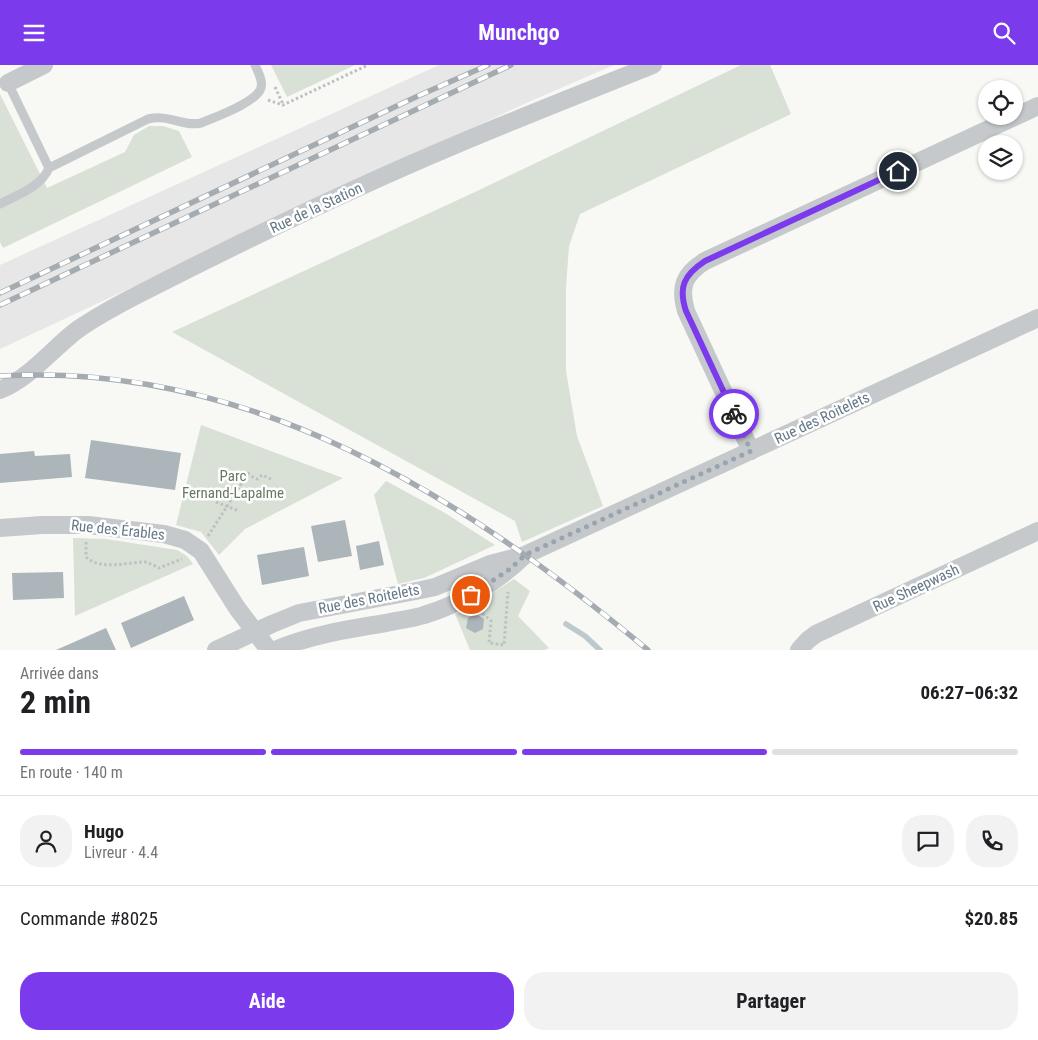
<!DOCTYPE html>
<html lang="fr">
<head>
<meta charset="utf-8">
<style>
  body { margin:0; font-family:"Roboto Condensed",sans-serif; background:#f2f2f2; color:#202124; height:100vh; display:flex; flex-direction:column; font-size:19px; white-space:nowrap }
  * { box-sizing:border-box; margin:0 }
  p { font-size:16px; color:#757577 }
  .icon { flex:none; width:28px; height:28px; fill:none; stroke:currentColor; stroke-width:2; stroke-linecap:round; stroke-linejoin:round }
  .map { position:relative; height:585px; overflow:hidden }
  .sheet { display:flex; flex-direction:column; background:#fff; flex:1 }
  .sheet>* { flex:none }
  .buttons { position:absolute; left:978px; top:15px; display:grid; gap:10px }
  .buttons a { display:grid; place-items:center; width:45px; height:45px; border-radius:50%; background:#fff; box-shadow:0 1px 4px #0004; font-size:25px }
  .pin { position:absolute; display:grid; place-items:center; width:42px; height:42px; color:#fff; margin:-21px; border:2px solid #fff; border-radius:50%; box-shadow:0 1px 5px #0007 }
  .courier { position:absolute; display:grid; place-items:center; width:50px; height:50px; margin:-25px; border:4px solid #7c3aed; border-radius:50%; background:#fff; color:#222; box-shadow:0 1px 6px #0007 }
  .head em { font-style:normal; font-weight:700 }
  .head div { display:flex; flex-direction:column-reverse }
  .head { display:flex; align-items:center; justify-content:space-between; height:85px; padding:0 20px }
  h1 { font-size:32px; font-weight:700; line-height:38px }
  .bar { display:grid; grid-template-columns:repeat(4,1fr); gap:8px 5px; align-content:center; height:60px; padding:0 20px }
  .bar i { height:6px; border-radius:4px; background:#e0e0e0 }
  .bar .selected { background:#7c3aed }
  .bar p { grid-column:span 4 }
  .line { display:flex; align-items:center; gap:12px; padding:0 20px; border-top:1px solid #e0e0e0 }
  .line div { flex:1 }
  .round { display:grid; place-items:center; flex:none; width:52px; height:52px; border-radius:20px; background:#f2f2f2 }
  .cta { display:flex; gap:10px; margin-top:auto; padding:10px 20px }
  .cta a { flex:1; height:58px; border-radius:20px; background:#7c3aed; color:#fff; font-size:20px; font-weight:700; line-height:58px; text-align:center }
  .cta a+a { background:#f2f2f2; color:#202124 }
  header { display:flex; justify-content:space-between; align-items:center; height:65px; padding:0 20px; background:#7c3aed; color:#fff; font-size:22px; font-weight:700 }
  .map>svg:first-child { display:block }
  .built { fill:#e6e7e6 }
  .green { fill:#d9e0d6 }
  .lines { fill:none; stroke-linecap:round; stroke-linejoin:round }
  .stream { stroke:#bcc9cd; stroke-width:5.5 }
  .building { fill:#acb5ba }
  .path { stroke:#bec1c3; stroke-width:3; stroke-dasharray:2.5 2.5; stroke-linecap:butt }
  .lane { stroke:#c5c9cc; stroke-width:9 }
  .street { stroke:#c5c9cc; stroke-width:18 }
  .rail-casing { stroke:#a5acb1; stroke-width:5.5 }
  .rail { stroke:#fff; stroke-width:4; stroke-dasharray:11; stroke-linecap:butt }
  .done { stroke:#98a5ae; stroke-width:5; stroke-dasharray:0 9 }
  .route { stroke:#7c3aed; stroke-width:6 }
  .labels { text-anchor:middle; stroke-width:5; stroke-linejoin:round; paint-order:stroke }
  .street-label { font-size:15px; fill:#657987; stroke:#fff }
  .park-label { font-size:15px; fill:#667961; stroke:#fff }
</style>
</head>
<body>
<header><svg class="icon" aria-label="menu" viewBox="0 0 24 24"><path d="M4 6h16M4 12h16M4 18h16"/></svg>Munchgo<svg class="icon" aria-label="search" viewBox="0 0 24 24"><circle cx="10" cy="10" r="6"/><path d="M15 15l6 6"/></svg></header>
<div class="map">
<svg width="1038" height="585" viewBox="0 0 1038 585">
  <rect width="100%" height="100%" fill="#f8f8f5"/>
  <path class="built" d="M439 0H614L524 39 0 284V200Z"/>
  <path class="green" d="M271 0H355L287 32Z
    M741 0H770L791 49 580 149 569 181 566 222V306L577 371 603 441 522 477 515 456 172 267 475 127Z
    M0 29 47 123 125 87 134 70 149 61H163L179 66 192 92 3 183 0 177Z
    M201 360 343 413 245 464 219 490 201 467 176 460Z
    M386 416 445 448 495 480 424 513 398 519 374 430Z
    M73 473 106 474 177 485 187 491 193 499 75 551Z
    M514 514 530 526 518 551 549 583 545 585H470L455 549 474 540Z"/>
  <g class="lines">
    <path class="stream" d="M566 559 585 571 600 585"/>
  </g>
  <path class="building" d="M91 375 181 388 175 425 85 413Z
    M34 386 35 391 70 389 72 412 0 418V389Z
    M345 455 352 491 318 497 311 461Z
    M379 476 384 500 360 505 356 481Z
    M304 482 309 511 262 520 257 490Z
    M63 507 64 533 13 535 12 508Z
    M184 531 194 555 131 583 121 558Z
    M476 549 484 554 483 564 475 568 466 563 468 553Z
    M106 563 116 585H56Z"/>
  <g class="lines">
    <path class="path" d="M275 22 283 39
      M268 35 283 40 368 0
      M247 409 257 414 262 410 271 414
      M216 437 239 446
      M208 471 249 407
      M86 477V492C101 506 126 497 145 497 150 498 155 501 159 503L182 494
      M479 545 491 556 489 578 504 580 508 527"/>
    <path class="lane" d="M8 18 49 103 148 54C170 49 182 62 201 58 215 52 256 38 261 23 263 15 258 7 255 0
      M0 139C17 130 41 122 49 103"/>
    <path class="street" d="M8 18 44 0
      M0 325C30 313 52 284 77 265 100 249 125 236 149 224 251 172 355 122 460 78 524 51 588 26 653 0
      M751 386 686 246C679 222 684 209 705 196L1038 41
      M0 463 42 460H88L164 469 185 475 201 486 237 543 269 585
      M216 585 272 559 299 548 421 525 435 522 490 499 525 490 1038 253
      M275 585C311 570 348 564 386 558 399 555 412 554 424 550 461 539 497 517 525 490
      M799 585 808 575 816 569 1038 466"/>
    <g class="rail-casing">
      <path id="rail" d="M0 228 418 31 488 0
        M0 240 511 0
        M0 311C251 296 463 432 648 585"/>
    </g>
    <use href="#rail" class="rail"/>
  </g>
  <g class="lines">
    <path class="done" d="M471 530 510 504 525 490 751 386 734 349"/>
    <path class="route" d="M734 349 686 246C678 222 684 210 705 196L898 106"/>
  </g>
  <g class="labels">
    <g class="street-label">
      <text transform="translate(316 143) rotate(-25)" y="5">Rue de la Station</text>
      <text transform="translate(822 353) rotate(-25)" y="5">Rue des Roitelets</text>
      <text transform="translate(118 465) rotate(6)" y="5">Rue des Érables</text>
      <text transform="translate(916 523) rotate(-25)" y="5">Rue Sheepwash</text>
      <text transform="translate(369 534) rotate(-11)" y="5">Rue des Roitelets</text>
    </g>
    <g class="park-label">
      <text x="233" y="416">Parc<tspan x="233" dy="17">Fernand-Lapalme</tspan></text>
    </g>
  </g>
</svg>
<div class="buttons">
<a><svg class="icon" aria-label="locate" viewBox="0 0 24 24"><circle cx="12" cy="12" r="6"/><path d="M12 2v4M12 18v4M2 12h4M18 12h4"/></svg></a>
<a><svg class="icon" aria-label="layers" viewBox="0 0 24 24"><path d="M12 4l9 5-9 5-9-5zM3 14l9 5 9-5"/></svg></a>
</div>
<div class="pin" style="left:471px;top:530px;background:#ea580c"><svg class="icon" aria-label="bag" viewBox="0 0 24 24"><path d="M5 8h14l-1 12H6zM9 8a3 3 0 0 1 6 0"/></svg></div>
<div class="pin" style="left:898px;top:106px;background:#1f2937"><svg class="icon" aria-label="home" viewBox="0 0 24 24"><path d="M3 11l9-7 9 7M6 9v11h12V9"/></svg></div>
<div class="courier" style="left:734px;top:349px"><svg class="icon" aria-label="bike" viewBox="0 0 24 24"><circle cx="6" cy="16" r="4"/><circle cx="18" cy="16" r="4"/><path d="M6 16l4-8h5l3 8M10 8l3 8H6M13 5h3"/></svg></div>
</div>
<section class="sheet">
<div class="head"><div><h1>2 min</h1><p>Arrivée dans</p></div><em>06:27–06:32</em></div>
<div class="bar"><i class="selected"></i><i class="selected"></i><i class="selected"></i><i></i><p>En route · 140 m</p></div>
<div class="line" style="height:90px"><a class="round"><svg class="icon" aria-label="person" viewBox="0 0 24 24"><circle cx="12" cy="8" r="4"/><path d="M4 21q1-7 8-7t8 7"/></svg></a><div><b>Hugo</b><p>Livreur · 4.4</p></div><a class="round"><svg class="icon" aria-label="chat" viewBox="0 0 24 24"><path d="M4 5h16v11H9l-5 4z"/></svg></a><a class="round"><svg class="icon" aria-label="phone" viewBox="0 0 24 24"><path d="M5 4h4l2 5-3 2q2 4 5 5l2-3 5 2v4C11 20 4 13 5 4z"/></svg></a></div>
<div class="line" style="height:65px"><div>Commande #8025</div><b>$20.85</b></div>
<div class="cta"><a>Aide</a><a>Partager</a></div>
</section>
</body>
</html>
